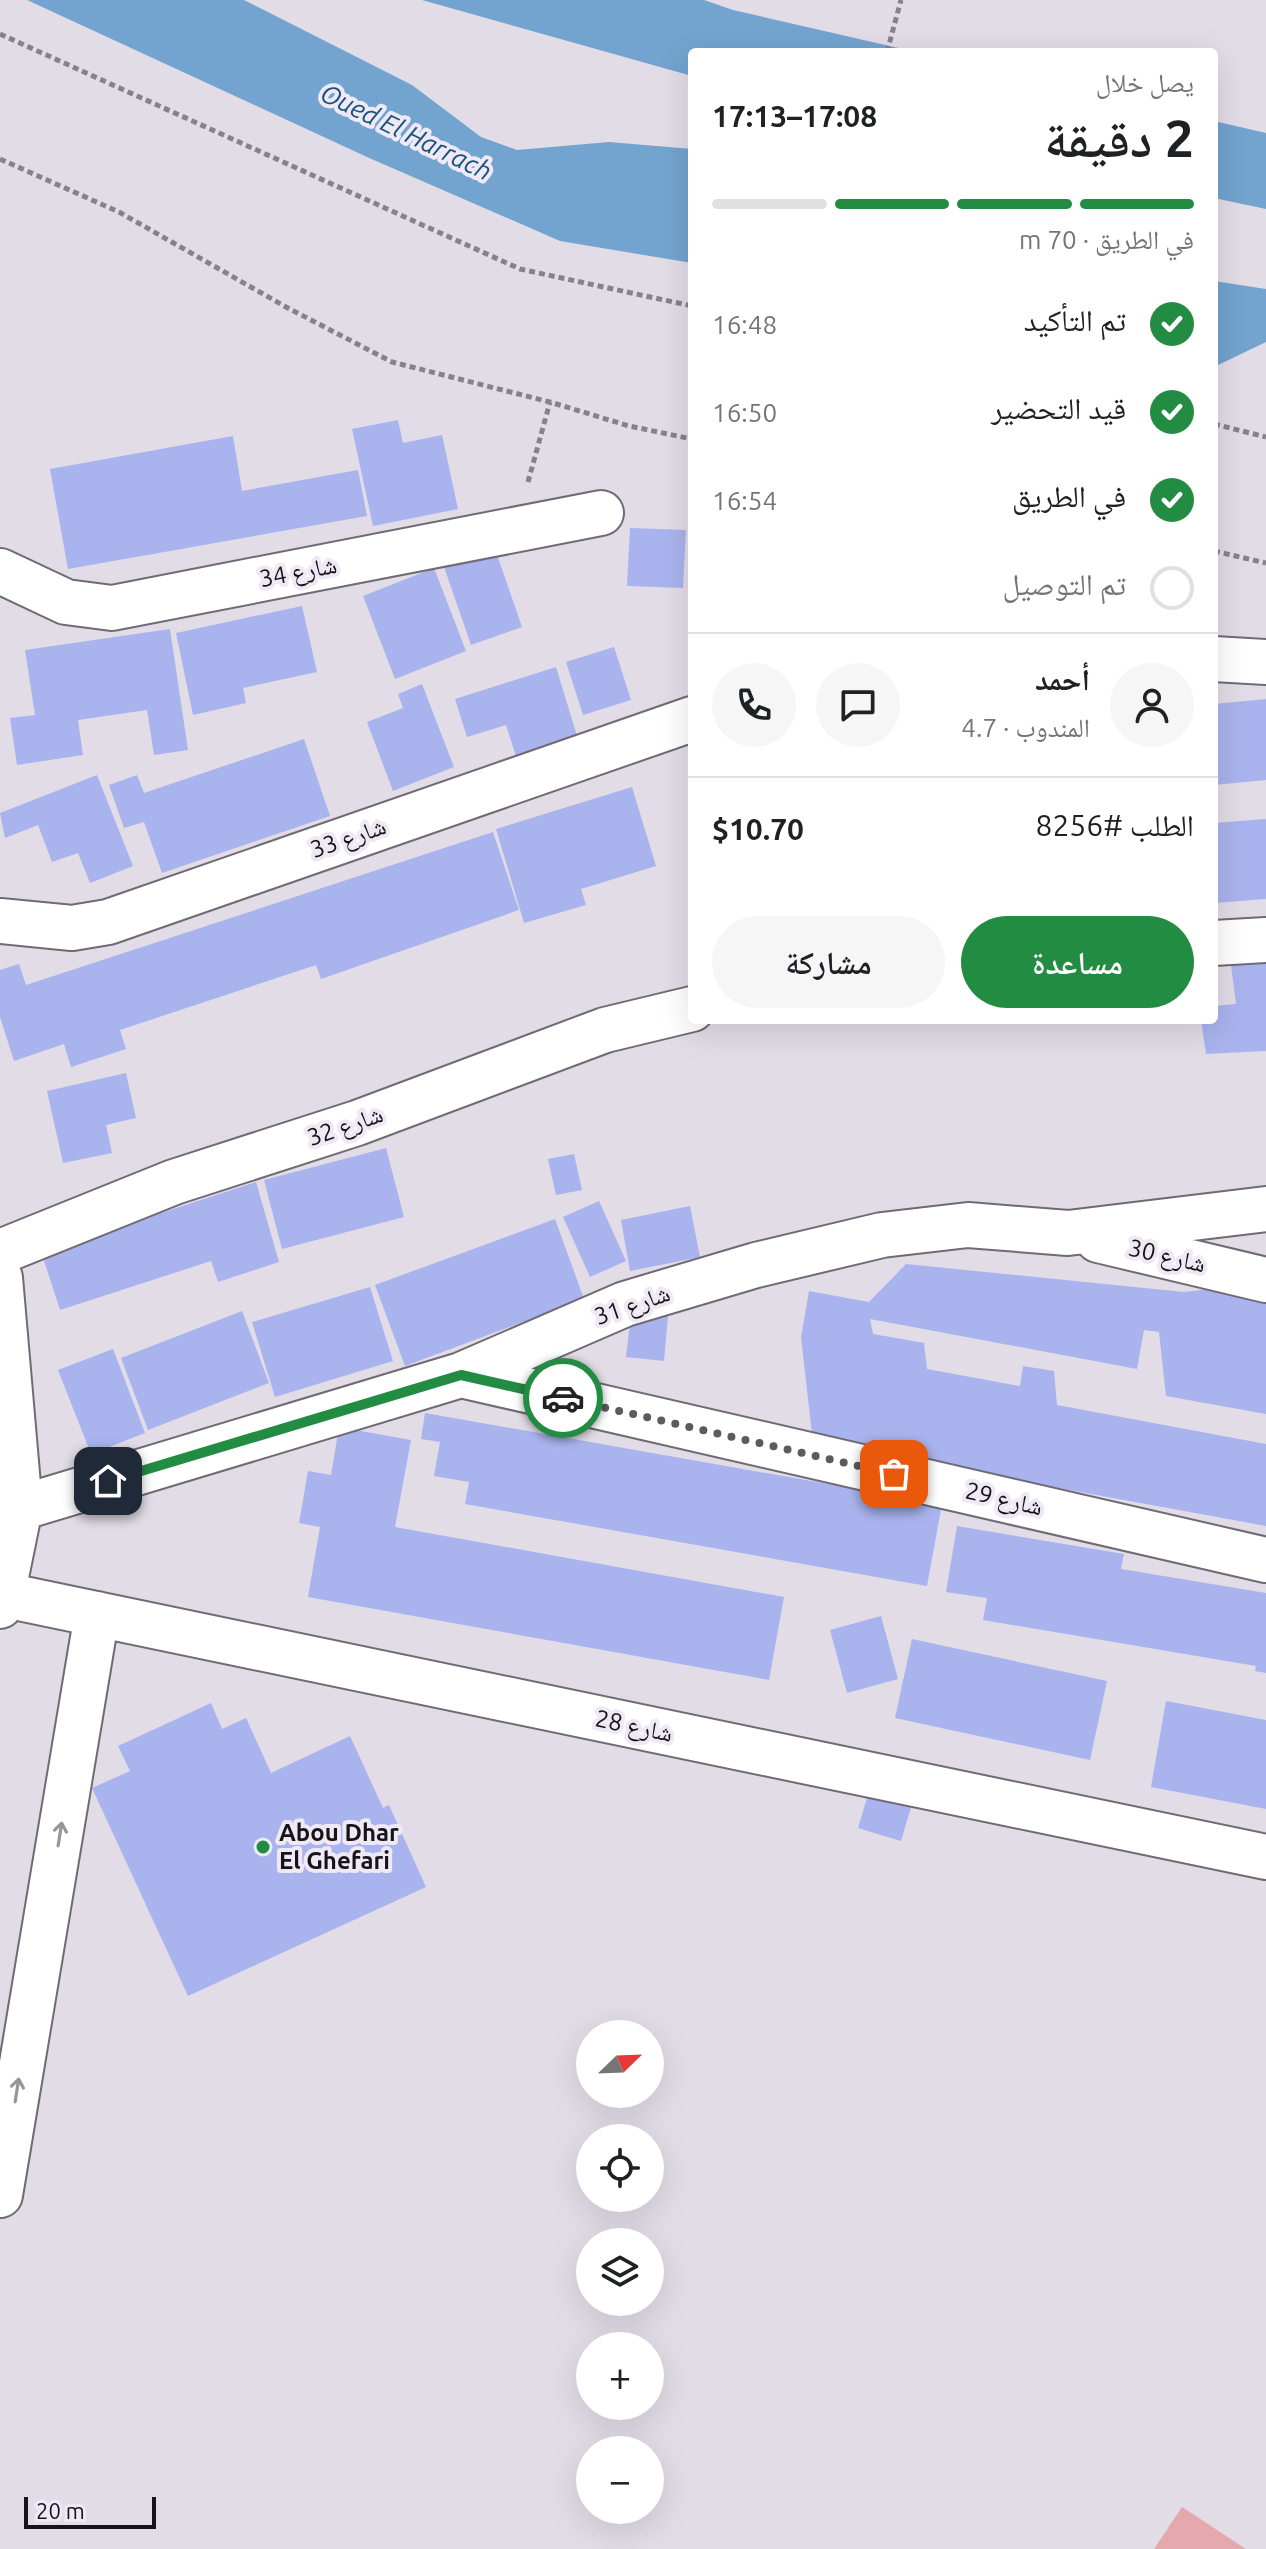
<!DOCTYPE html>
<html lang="ar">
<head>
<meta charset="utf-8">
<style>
  body { margin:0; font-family:Ubuntu,"Noto Naskh Arabic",sans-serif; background:#f6f6f6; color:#202124; direction:rtl; height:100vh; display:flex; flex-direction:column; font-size:30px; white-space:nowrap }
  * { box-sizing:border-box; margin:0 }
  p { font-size:26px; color:#757577 }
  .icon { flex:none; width:44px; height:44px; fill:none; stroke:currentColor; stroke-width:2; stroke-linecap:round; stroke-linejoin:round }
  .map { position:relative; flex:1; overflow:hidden; direction:ltr }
  .side { position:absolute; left:688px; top:48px; width:530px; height:976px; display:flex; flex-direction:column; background:#fff; border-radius:8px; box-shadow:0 8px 32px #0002; direction:rtl }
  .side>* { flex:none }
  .needle { width:52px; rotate:67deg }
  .tools { position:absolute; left:576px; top:2020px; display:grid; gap:16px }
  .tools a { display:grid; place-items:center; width:88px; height:88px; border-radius:50%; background:#fff; box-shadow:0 8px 32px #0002; font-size:40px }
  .scale { position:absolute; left:24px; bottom:20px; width:132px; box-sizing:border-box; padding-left:8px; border:4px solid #161418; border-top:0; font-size:22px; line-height:28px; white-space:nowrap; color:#161418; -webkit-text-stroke:6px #efe9f5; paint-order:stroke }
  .pin { position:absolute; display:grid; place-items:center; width:68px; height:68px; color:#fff; margin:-34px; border-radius:16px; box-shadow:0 4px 12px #0006 }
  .courier { position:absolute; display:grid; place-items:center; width:80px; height:80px; margin:-40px; border:6px solid #238c43; border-radius:50%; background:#fff; color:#222; box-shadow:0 2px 10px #0007 }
  .head em { font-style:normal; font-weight:600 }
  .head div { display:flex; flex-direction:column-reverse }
  .head { display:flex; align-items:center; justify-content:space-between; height:136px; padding:0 24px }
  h1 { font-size:52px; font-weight:600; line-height:60px }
  .bar { display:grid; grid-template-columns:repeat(4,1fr); gap:12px 8px; align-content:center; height:96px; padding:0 24px }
  .bar i { height:10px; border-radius:6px; background:#e0e0e0 }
  .bar .current { background:#238c43 }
  .bar p { grid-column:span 4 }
  .line { display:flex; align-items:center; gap:20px; padding:0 24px; border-top:2px solid #e0e0e0 }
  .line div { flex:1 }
  .round { display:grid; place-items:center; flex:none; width:84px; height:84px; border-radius:42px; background:#f6f6f6 }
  ol { padding:0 24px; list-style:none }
  li { display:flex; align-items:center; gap:24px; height:88px }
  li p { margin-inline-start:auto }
  li .icon { padding:8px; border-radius:50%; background:#238c43; color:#fff; stroke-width:4 }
  li:last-child { color:#757577 }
  li i { width:44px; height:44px; border:4px solid #e0e0e0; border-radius:50% }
  .action { display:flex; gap:16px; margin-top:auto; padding:16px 24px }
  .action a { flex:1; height:92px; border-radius:48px; background:#238c43; color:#fff; font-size:32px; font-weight:600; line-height:92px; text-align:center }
  .action a+a { background:#f6f6f6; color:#202124 }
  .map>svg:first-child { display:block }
  .green { fill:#e4a8ad }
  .water { fill:#72a4cf }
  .building { fill:#a9b3ed }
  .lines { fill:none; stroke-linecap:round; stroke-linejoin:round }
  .minor-casing { stroke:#6f6a74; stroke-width:48 }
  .path { stroke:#86828a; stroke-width:5; stroke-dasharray:6 4; stroke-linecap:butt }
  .minor { stroke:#fff; stroke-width:44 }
  .oneway { stroke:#969597 }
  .done { stroke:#5d5a60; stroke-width:8; stroke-dasharray:0 14.4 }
  .route { stroke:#238c43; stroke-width:10 }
  .poi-dot { fill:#238c43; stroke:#efe9f5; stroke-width:3 }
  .labels { text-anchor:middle; stroke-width:8; stroke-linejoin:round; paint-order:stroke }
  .street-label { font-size:24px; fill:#161418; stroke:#efe9f5 }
  .poi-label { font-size:24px; font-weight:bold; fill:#161418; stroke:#efe9f5; text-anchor:start }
  .water-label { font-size:26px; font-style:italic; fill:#19527c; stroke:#efe9f5 }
</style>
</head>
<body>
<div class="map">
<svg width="1266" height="2549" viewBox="0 0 1266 2549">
  <rect width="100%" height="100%" fill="#e2dce7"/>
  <path class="green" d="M1182 2507 1246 2549H1154Z"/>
  <path class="water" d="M27 0H244L412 85 481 137 517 150 609 142 692 149V263L560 241 367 157Z
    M422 0H704L733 10 916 52H692V76Z
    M1214 121 1266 133V209L1214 198Z
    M1214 281 1266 289V342L1214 367Z"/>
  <path class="building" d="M398 420 403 443 442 435 458 509 373 526 352 429Z
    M233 436 242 491 358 470 367 516 68 569 50 469Z
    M630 528 686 530 683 588 627 586Z
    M494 546 522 627 471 645 443 564Z
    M434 568 466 651 395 679 363 596Z
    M302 606 317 672 243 688 246 703 193 715 176 633Z
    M170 629 188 750 154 755 147 710 78 720 83 755 17 765 10 718 35 715 25 650Z
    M614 647 631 700 583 715 566 662Z
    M556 667 581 749 520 769 506 725 467 737 455 699Z
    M422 684 454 767 393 791 367 722 403 708 398 694Z
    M1266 699V780L1214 785V704Z
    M304 739 330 816 162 873 144 822 124 828 109 785 137 775 144 793Z
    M97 775 133 866 90 883 78 853 52 862 38 825 5 838 0 813Z
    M632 787 656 866 581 889 586 905 524 923 496 829Z
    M1266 819V899L1214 903V823Z
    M493 832 519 910 321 979 316 965 120 1030 126 1049 71 1067 64 1044 14 1061 0 1017V970L19 964 26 985Z
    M1266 952V1051L1206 1054 1201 1020H1214V1006L1236 1004 1230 957Z
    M126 1073 136 1118 106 1125 112 1153 63 1163 47 1091Z
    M386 1148 404 1217 282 1249 264 1180Z
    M574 1154 582 1190 556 1195 548 1159Z
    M256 1182 279 1262 218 1282 211 1261 60 1310 38 1242 118 1227Z
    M599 1201 626 1261 590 1277 563 1217Z
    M690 1206 700 1257 630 1271 621 1220Z
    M555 1219 584 1299 405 1366 375 1285Z
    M906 1264 1184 1292 1235 1286 1266 1292V1414L1166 1396 1159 1332 1144 1330 1137 1369 870 1319 873 1334 924 1343 927 1369 1020 1386 1023 1366 1054 1371 1057 1405 1266 1444V1526L813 1443 801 1337 809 1291 869 1302Z
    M370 1287 393 1361 275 1397 252 1322Z
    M242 1311 269 1383 148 1430 121 1358Z
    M631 1313 668 1316 664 1361 626 1357Z
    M113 1349 145 1433 91 1454 58 1370Z
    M425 1413 942 1504 927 1586 465 1504 469 1482 434 1476 440 1442 421 1439Z
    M339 1427 411 1440 395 1527 784 1597 769 1680 308 1597 320 1527 299 1523 308 1471 331 1475Z
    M957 1526 1124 1554 1121 1569 1266 1593V1673L1255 1671 1256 1666 983 1620 987 1598 946 1592Z
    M881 1616 898 1679 847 1693 830 1630Z
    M912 1639 1107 1681 1090 1760 895 1718Z
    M1166 1701 1266 1720V1809L1151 1787Z
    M211 1703 222 1729 246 1718 271 1773 350 1736 383 1808 389 1805 426 1887 188 1996 92 1788 130 1771 118 1746Z
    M869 1791 912 1804 901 1841 858 1828Z"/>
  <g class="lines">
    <g class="minor-casing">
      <path id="minor" d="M0 571 66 602 112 608 601 513
        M1214 659 1266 662
        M0 921 72 928 108 922 692 719
        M1214 943 1266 940
        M1098 1240 1266 1280
        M0 1252 174 1182 357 1123 605 1030 692 1009
        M0 1278 20 1508 0 1606
        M461 1375 1266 1560
        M20 1508 461 1375 625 1304 756 1265 882 1235 968 1225 1068 1233 1266 1209
        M0 1594 1266 1857
        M0 2195 97 1614"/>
    </g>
    <path class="path" d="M0 34 520 269 692 306
      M887 52 901 0
      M0 159 119 212 286 307 392 362 550 402 629 426 692 439
      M1214 424 1266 437
      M528 482 550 402
      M1214 551 1266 563"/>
    <use href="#minor" class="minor"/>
  </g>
  <defs><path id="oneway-shaft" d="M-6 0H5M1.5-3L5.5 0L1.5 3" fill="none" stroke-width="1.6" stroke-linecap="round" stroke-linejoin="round" transform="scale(2)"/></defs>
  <g class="oneway">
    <use href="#oneway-shaft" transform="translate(60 1834) rotate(-81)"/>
    <use href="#oneway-shaft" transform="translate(17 2090) rotate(-81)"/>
  </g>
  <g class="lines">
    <path class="done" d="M563 1398 894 1474"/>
    <path class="route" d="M108 1481 461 1375 563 1398"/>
  </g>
  <circle class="poi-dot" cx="263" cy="1847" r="8"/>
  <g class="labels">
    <g class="street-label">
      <text transform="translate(298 572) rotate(-11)" y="8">شارع 34</text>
      <text transform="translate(348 838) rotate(-19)" y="8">شارع 33</text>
      <text transform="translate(345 1126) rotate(-19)" y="8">شارع 32</text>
      <text transform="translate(1167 1256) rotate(13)" y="8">شارع 30</text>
      <text transform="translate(632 1305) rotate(-19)" y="8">شارع 31</text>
      <text transform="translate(1004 1499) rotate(13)" y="8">شارع 29</text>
      <text transform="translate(634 1726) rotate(12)" y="8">شارع 28</text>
    </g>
    <g class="poi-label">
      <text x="279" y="1841">Abou Dhar<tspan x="279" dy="28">El Ghefari</tspan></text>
    </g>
    <g class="water-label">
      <text transform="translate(406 132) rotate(26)" y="9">Oued El Harrach</text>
    </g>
  </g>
</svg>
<div class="tools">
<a><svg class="needle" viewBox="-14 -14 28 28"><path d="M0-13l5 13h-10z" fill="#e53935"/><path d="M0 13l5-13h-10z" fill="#757577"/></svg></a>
<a><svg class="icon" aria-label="locate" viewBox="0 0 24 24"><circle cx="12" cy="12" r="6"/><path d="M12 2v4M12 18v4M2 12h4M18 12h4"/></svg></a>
<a><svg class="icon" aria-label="layers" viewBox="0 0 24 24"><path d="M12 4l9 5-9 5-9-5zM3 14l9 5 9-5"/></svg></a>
<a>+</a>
<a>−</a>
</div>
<div class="scale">20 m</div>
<div class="pin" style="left:894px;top:1474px;background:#ea580c"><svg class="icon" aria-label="bag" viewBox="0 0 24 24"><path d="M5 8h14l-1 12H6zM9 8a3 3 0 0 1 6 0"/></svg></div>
<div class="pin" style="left:108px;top:1481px;background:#1f2937"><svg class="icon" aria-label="home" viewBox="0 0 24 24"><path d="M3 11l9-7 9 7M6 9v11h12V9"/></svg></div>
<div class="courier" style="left:563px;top:1398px"><svg class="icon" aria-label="car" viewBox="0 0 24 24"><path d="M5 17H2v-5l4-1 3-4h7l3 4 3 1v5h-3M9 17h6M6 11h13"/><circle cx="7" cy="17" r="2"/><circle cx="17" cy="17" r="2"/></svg></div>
<section class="side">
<div class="head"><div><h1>2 دقيقة</h1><p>يصل خلال</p></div><em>17:08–17:13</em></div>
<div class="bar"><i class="current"></i><i class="current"></i><i class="current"></i><i></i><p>في الطريق · 70 m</p></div>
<ol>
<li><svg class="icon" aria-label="check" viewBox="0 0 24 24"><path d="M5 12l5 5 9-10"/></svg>تم التأكيد<p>16:48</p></li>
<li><svg class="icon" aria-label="check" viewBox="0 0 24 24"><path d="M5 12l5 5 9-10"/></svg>قيد التحضير<p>16:50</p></li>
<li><svg class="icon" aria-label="check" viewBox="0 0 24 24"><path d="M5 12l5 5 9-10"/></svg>في الطريق<p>16:54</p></li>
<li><i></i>تم التوصيل</li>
</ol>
<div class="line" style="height:144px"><a class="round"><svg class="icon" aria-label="person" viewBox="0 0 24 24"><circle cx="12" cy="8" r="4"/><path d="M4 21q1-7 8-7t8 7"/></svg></a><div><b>أحمد</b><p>المندوب · 4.7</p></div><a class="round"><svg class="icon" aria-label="chat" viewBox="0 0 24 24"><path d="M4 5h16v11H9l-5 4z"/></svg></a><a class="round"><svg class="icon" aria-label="phone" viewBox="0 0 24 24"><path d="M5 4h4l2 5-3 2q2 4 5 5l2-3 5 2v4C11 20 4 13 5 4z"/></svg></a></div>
<div class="line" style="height:104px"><div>الطلب #8256</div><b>$10.70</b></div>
<div class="action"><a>مساعدة</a><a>مشاركة</a></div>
</section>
</div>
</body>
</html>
